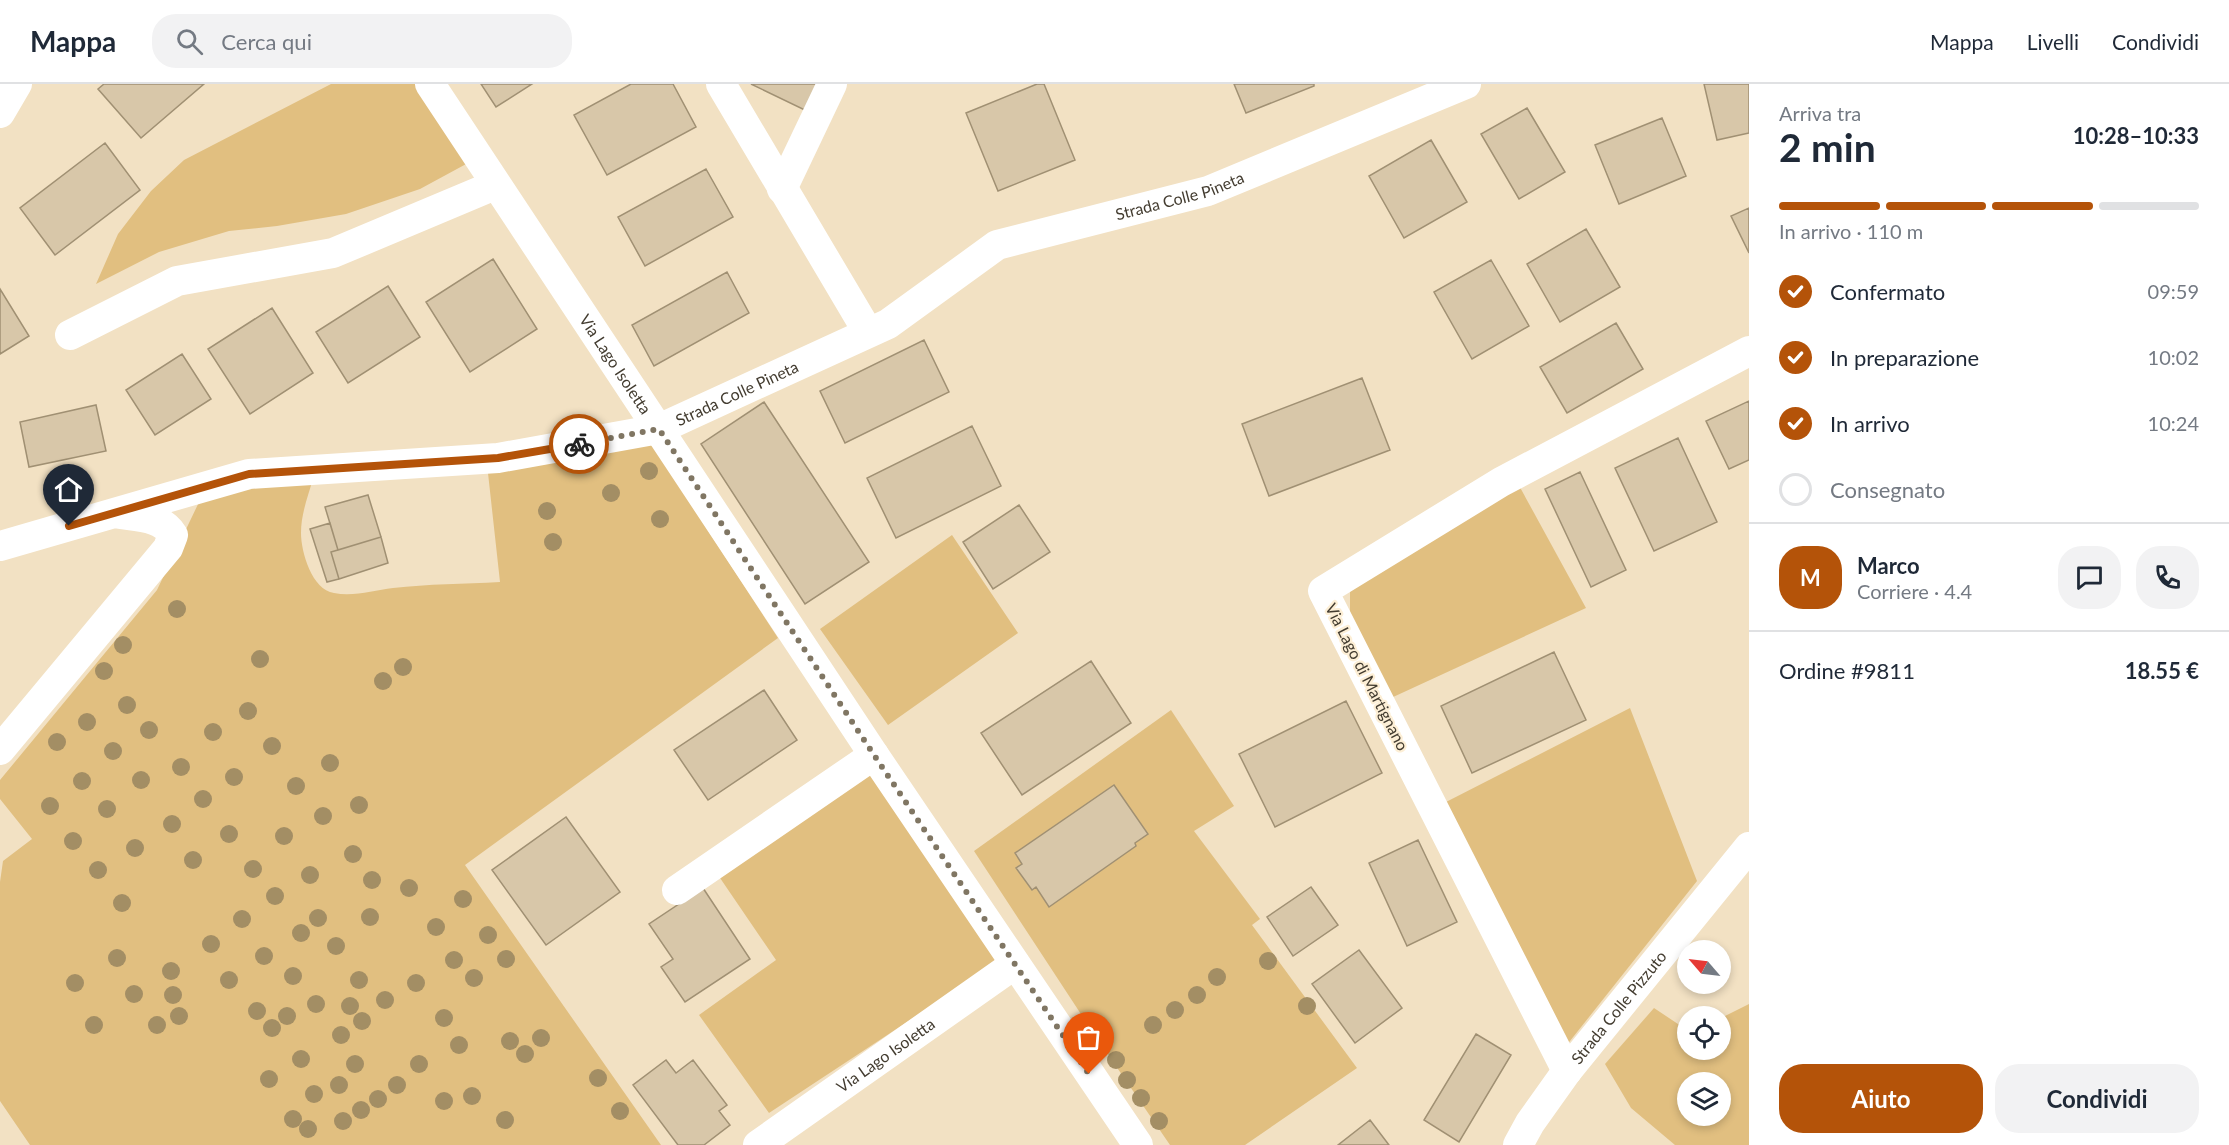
<!DOCTYPE html>
<html lang="it">
<head>
<meta charset="utf-8">
<style>
  body { margin:0; font-family:Lato,sans-serif; background:#f2f2f3; color:#1f2937; height:100vh; display:flex; flex-direction:column; font-size:22px; white-space:nowrap }
  * { box-sizing:border-box; margin:0 }
  p { font-size:20px; color:#747a83 }
  .icon { flex:none; width:33px; height:33px; fill:none; stroke:currentColor; stroke-width:2; stroke-linecap:round; stroke-linejoin:round }
  .map { position:relative; flex:1; overflow:hidden }
  .side { display:flex; flex-direction:column; background:#fff; width:480px }
  .side>* { flex:none }
  .needle { width:39px; rotate:298deg }
  .tools { position:absolute; left:1677px; top:856px; display:grid; gap:12px }
  .tools a { display:grid; place-items:center; width:54px; height:54px; border-radius:50%; background:#fff; box-shadow:0 3px 9px #0003; font-size:30px }
  .pin { position:absolute; display:grid; place-items:center; width:51px; height:51px; color:#fff; margin:-62px -26px; border-radius:50% 50% 50% 0; rotate:-45deg; box-shadow:0 0 6px #0007 }
  .pin .icon { rotate:45deg }
  .courier { position:absolute; display:grid; place-items:center; width:60px; height:60px; margin:-30px; border:4px solid #b45309; border-radius:50%; background:#fff; color:#222; box-shadow:0 2px 8px #0007 }
  .headline em { font-style:normal; font-weight:700 }
  .headline div { display:flex; flex-direction:column-reverse }
  .headline { display:flex; align-items:center; justify-content:space-between; height:102px; padding:0 30px }
  h1 { font-size:39px; font-weight:700; line-height:45px }
  .bar { display:grid; grid-template-columns:repeat(4,1fr); gap:9px 6px; align-content:center; height:72px; padding:0 30px }
  .bar i { height:8px; border-radius:4px; background:#e0e1e3 }
  .bar .on { background:#b45309 }
  .bar p { grid-column:span 4 }
  .line { display:flex; align-items:center; gap:15px; padding:0 30px; border-top:2px solid #e0e1e3 }
  .line div { flex:1 }
  .round { display:grid; place-items:center; flex:none; width:63px; height:63px; border-radius:24px; background:#f2f2f3 }
  ol { padding:0 30px; list-style:none }
  li { display:flex; align-items:center; gap:18px; height:66px }
  li p { margin-inline-start:auto }
  li .icon { padding:6px; border-radius:50%; background:#b45309; color:#fff; stroke-width:4 }
  li:last-child { color:#747a83 }
  li i { width:33px; height:33px; border:3px solid #e0e1e3; border-radius:50% }
  .cta { display:flex; gap:12px; margin-top:auto; padding:12px 30px }
  .cta a { flex:1; height:69px; border-radius:24px; background:#b45309; color:#fff; font-size:24px; font-weight:700; line-height:69px; text-align:center }
  .cta a+a { background:#f2f2f3; color:#1f2937 }
  header { display:flex; align-items:center; gap:36px; box-sizing:border-box; height:84px; padding:0 30px; background:#fff; border-bottom:2px solid #e0e1e3 }
  header strong { font-size:28px }
  nav { display:flex; gap:33px; margin-inline-start:auto; font-size:21px }
  .search { width:420px; height:54px; background:#f2f2f3; display:flex; align-items:center; gap:15px; box-sizing:border-box; padding:0 21px; border-radius:24px; color:#747a83; font-size:22px }
  main { display:flex; flex:1; min-height:0 }
  .map>svg:first-child { display:block }
  .green { fill:#e1bf80; fill-rule:evenodd }
  .building { fill:#d8c7a9; stroke:#a09073; stroke-width:1.5 }
  .lines { fill:none; stroke-linecap:round; stroke-linejoin:round }
  .minor { stroke:#fff; stroke-width:30 }
  .tree { fill:#a38e64 }
  .done { stroke:#807663; stroke-width:6; stroke-dasharray:0 10.8 }
  .route { stroke:#b45309; stroke-width:8 }
  .labels { text-anchor:middle; stroke-width:4.5; stroke-linejoin:round; paint-order:stroke }
  .street-label { font-size:16px; fill:#433c30; stroke:#fdefd6 }
</style>
</head>
<body>
<header>
<strong>Mappa</strong>
<div class="search"><svg class="icon" aria-label="search" viewBox="0 0 24 24"><circle cx="10" cy="10" r="6"/><path d="M15 15l6 6"/></svg>Cerca qui</div>
<nav><a>Mappa</a><a>Livelli</a><a>Condividi</a></nav>
</header>
<main>
<div class="map">
<svg width="1749" height="1061" viewBox="0 0 1749 1061">
  <rect width="100%" height="100%" fill="#f2e1c3"/>
  <path class="green" d="M331 0H416L468 79 420 105 346 130 277 142 229 147 159 168 96 200 118 150 151 107 184 76Z
    M651 359 778 554 465 781 661 1061H30L0 1017V798L3 777 32 755 0 715V696L157 506 200 416 284 397 313 395C308 412 301 430 301 449 301 468 312 506 334 509 354 513 374 506 393 504 428 500 464 500 500 498L487 380Z
    M1516 396 1586 524 1391 614 1350 537V500Z
    M952 451 1018 549 888 641 820 545Z
    M1630 624 1697 797 1566 962 1446 718Z
    M1171 626 1234 722 1194 747 1260 835 1252 841 1357 984 1245 1061H1170L1094 950 974 767Z
    M866 685 1001 876 769 1029 699 931 776 876 718 791Z
    M1749 920V1061H1675L1631 1024 1605 980 1654 924 1687 946 1688 966H1720L1721 934ZM1688 999H1720V1032H1688Z"/>
  <path class="building" d="M104 0H204L141 54 98 5Z
    M481 0H532L496 23Z
    M631 0H673L696 43 607 91 574 31Z
    M751 0H825L811 29Z
    M1037 0H1044L1075 76 998 107 966 29Z
    M1234 0H1314V2L1246 29Z
    M1704 0H1749V49L1717 56Z
    M1527 24 1565 88 1519 115 1481 50Z
    M1662 34 1686 92 1619 120 1595 61Z
    M1431 56 1467 118 1404 154 1369 92Z
    M105 59 140 106 55 171 20 124Z
    M706 85 733 133 645 182 618 133Z
    M1749 124V169L1731 132Z
    M1586 145 1620 203 1560 238 1527 180Z
    M493 175 537 245 470 288 426 218Z
    M1491 176 1529 242 1472 275 1434 208Z
    M727 188 749 229 654 282 632 241Z
    M388 202 420 253 348 299 316 248Z
    M0 205 29 252 0 270Z
    M272 224 313 289 250 330 208 265Z
    M1616 239 1643 285 1567 329 1540 283Z
    M924 256 949 308 845 359 820 307Z
    M182 270 211 315 155 351 126 306Z
    M1362 294 1390 366 1269 412 1242 340Z
    M1749 317V376L1729 385 1706 337Z
    M764 318 869 478 805 520 701 360Z
    M96 321 106 367 29 383 20 338Z
    M972 342 1001 402 896 454 867 394Z
    M1678 354 1717 438 1654 467 1615 384Z
    M1580 388 1626 486 1591 503 1545 405Z
    M368 411 381 453 338 466 325 423Z
    M1019 421 1050 468 993 505 963 458Z
    M330 439 338 466 331 468 339 495 327 498 310 445Z
    M381 453 388 479 339 495 331 468Z
    M1554 568 1586 636 1472 689 1441 622Z
    M1091 577 1131 639 1022 711 981 649Z
    M764 606 797 656 708 716 674 666Z
    M1346 617 1382 689 1275 743 1239 670Z
    M1114 701 1148 750 1135 759 1136 762 1049 823 1036 803 1032 806 1016 784 1022 780 1015 769Z
    M566 733 620 808 546 861 492 786Z
    M1418 756 1457 838 1407 862 1369 779Z
    M1311 803 1338 841 1293 872 1267 833Z
    M703 804 750 875 685 918 661 883 673 875 649 840Z
    M1359 866 1402 924 1355 959 1312 900Z
    M1476 950 1511 971 1459 1058 1424 1036Z
    M666 976 676 989 693 976 727 1021 719 1027 730 1041 704 1061H678L633 1001Z
    M1370 1036 1389 1061H1338Z"/>
  <g class="lines">
    <g class="minor">
      <path id="s1" d="M430 0 874 671 1138 1061"/>
      <path d="M721 0 868 248"/>
      <path d="M0 29 17 0"/>
      <path d="M782 105 832 0"/>
      <path d="M70 251 177 197 333 169 495 101"/>
      <path id="s2" d="M0 462 249 390 498 374 659 345 888 240 997 161 1208 107 1466 0"/>
      <path d="M0 666 168 464 173 451C162 433 140 433 120 430"/>
      <path d="M677 806 874 671"/>
      <path d="M1567 987 1323 507 1501 398 1749 267"/>
      <path id="s3" d="M758 1061 1015 880"/>
      <path id="s4" d="M1518 1061 1530 1039 1567 987 1749 763"/>
    </g>
  </g>
  <g class="tree">
    <circle cx="649" cy="387" r="9"/>
    <circle cx="611" cy="409" r="9"/>
    <circle cx="547" cy="427" r="9"/>
    <circle cx="660" cy="435" r="9"/>
    <circle cx="553" cy="458" r="9"/>
    <circle cx="177" cy="525" r="9"/>
    <circle cx="123" cy="561" r="9"/>
    <circle cx="260" cy="575" r="9"/>
    <circle cx="403" cy="583" r="9"/>
    <circle cx="104" cy="587" r="9"/>
    <circle cx="383" cy="597" r="9"/>
    <circle cx="127" cy="621" r="9"/>
    <circle cx="248" cy="627" r="9"/>
    <circle cx="87" cy="638" r="9"/>
    <circle cx="149" cy="646" r="9"/>
    <circle cx="213" cy="648" r="9"/>
    <circle cx="57" cy="658" r="9"/>
    <circle cx="272" cy="662" r="9"/>
    <circle cx="113" cy="667" r="9"/>
    <circle cx="330" cy="679" r="9"/>
    <circle cx="181" cy="683" r="9"/>
    <circle cx="234" cy="693" r="9"/>
    <circle cx="141" cy="696" r="9"/>
    <circle cx="82" cy="697" r="9"/>
    <circle cx="296" cy="702" r="9"/>
    <circle cx="203" cy="715" r="9"/>
    <circle cx="359" cy="721" r="9"/>
    <circle cx="50" cy="722" r="9"/>
    <circle cx="107" cy="725" r="9"/>
    <circle cx="323" cy="732" r="9"/>
    <circle cx="172" cy="740" r="9"/>
    <circle cx="229" cy="750" r="9"/>
    <circle cx="284" cy="752" r="9"/>
    <circle cx="73" cy="757" r="9"/>
    <circle cx="135" cy="764" r="9"/>
    <circle cx="353" cy="770" r="9"/>
    <circle cx="193" cy="776" r="9"/>
    <circle cx="253" cy="785" r="9"/>
    <circle cx="98" cy="786" r="9"/>
    <circle cx="310" cy="791" r="9"/>
    <circle cx="372" cy="796" r="9"/>
    <circle cx="409" cy="804" r="9"/>
    <circle cx="275" cy="812" r="9"/>
    <circle cx="463" cy="815" r="9"/>
    <circle cx="122" cy="819" r="9"/>
    <circle cx="370" cy="833" r="9"/>
    <circle cx="318" cy="834" r="9"/>
    <circle cx="242" cy="835" r="9"/>
    <circle cx="436" cy="843" r="9"/>
    <circle cx="301" cy="849" r="9"/>
    <circle cx="488" cy="851" r="9"/>
    <circle cx="211" cy="860" r="9"/>
    <circle cx="336" cy="862" r="9"/>
    <circle cx="264" cy="872" r="9"/>
    <circle cx="117" cy="874" r="9"/>
    <circle cx="506" cy="875" r="9"/>
    <circle cx="454" cy="876" r="9"/>
    <circle cx="1268" cy="877" r="9"/>
    <circle cx="171" cy="887" r="9"/>
    <circle cx="293" cy="892" r="9"/>
    <circle cx="1217" cy="893" r="9"/>
    <circle cx="474" cy="894" r="9"/>
    <circle cx="229" cy="896" r="9"/>
    <circle cx="359" cy="896" r="9"/>
    <circle cx="75" cy="899" r="9"/>
    <circle cx="416" cy="899" r="9"/>
    <circle cx="134" cy="910" r="9"/>
    <circle cx="173" cy="911" r="9"/>
    <circle cx="1197" cy="911" r="9"/>
    <circle cx="385" cy="916" r="9"/>
    <circle cx="316" cy="920" r="9"/>
    <circle cx="350" cy="922" r="9"/>
    <circle cx="1307" cy="922" r="9"/>
    <circle cx="1175" cy="926" r="9"/>
    <circle cx="257" cy="927" r="9"/>
    <circle cx="179" cy="932" r="9"/>
    <circle cx="287" cy="932" r="9"/>
    <circle cx="444" cy="934" r="9"/>
    <circle cx="362" cy="937" r="9"/>
    <circle cx="94" cy="941" r="9"/>
    <circle cx="157" cy="941" r="9"/>
    <circle cx="1153" cy="941" r="9"/>
    <circle cx="272" cy="944" r="9"/>
    <circle cx="341" cy="951" r="9"/>
    <circle cx="541" cy="954" r="9"/>
    <circle cx="510" cy="957" r="9"/>
    <circle cx="459" cy="961" r="9"/>
    <circle cx="525" cy="970" r="9"/>
    <circle cx="301" cy="975" r="9"/>
    <circle cx="1116" cy="976" r="9"/>
    <circle cx="355" cy="980" r="9"/>
    <circle cx="419" cy="980" r="9"/>
    <circle cx="598" cy="994" r="9"/>
    <circle cx="269" cy="995" r="9"/>
    <circle cx="1127" cy="996" r="9"/>
    <circle cx="339" cy="1001" r="9"/>
    <circle cx="397" cy="1001" r="9"/>
    <circle cx="314" cy="1010" r="9"/>
    <circle cx="472" cy="1012" r="9"/>
    <circle cx="1141" cy="1014" r="9"/>
    <circle cx="378" cy="1015" r="9"/>
    <circle cx="444" cy="1017" r="9"/>
    <circle cx="361" cy="1026" r="9"/>
    <circle cx="620" cy="1027" r="9"/>
    <circle cx="293" cy="1035" r="9"/>
    <circle cx="505" cy="1036" r="9"/>
    <circle cx="343" cy="1037" r="9"/>
    <circle cx="1159" cy="1037" r="9"/>
    <circle cx="308" cy="1045" r="9"/>
  </g>
  <g class="lines">
    <path class="done" d="M579 360 659 345 874 671 1089 990"/>
    <path class="route" d="M69 442 249 390 498 374 579 360"/>
  </g>
  <g class="labels">
    <g class="street-label">
      <text dy="6" stroke="none"><textPath href="#s2" startOffset="1248">Strada Colle Pineta</textPath></text>
      <text dy="6" stroke="none"><textPath href="#s1" startOffset="336">Via Lago Isoletta</textPath></text>
      <text dy="6" stroke="none"><textPath href="#s2" startOffset="758">Strada Colle Pineta</textPath></text>
      <text transform="translate(1367 593) rotate(63)" y="6">Via Lago di Martignano</text>
      <text dy="6" stroke="none"><textPath href="#s4" startOffset="171">Strada Colle Pizzuto</textPath></text>
      <text dy="6" stroke="none"><textPath href="#s3" startOffset="156">Via Lago Isoletta</textPath></text>
    </g>
  </g>
</svg>
<div class="tools">
<a><svg class="needle" viewBox="-14 -14 28 28"><path d="M0-13l5 13h-10z" fill="#e53935"/><path d="M0 13l5-13h-10z" fill="#747a83"/></svg></a>
<a><svg class="icon" aria-label="locate" viewBox="0 0 24 24"><circle cx="12" cy="12" r="6"/><path d="M12 2v4M12 18v4M2 12h4M18 12h4"/></svg></a>
<a><svg class="icon" aria-label="layers" viewBox="0 0 24 24"><path d="M12 4l9 5-9 5-9-5zM3 14l9 5 9-5"/></svg></a>
</div>
<div class="pin" style="left:1089px;top:990px;background:#ea580c"><svg class="icon" aria-label="bag" viewBox="0 0 24 24"><path d="M5 8h14l-1 12H6zM9 8a3 3 0 0 1 6 0"/></svg></div>
<div class="pin" style="left:69px;top:442px;background:#1f2937"><svg class="icon" aria-label="home" viewBox="0 0 24 24"><path d="M3 11l9-7 9 7M6 9v11h12V9"/></svg></div>
<div class="courier" style="left:579px;top:360px"><svg class="icon" aria-label="bike" viewBox="0 0 24 24"><circle cx="6" cy="16" r="4"/><circle cx="18" cy="16" r="4"/><path d="M6 16l4-8h5l3 8M10 8l3 8H6M13 5h3"/></svg></div>
</div>
<section class="side">
<div class="headline"><div><h1>2 min</h1><p>Arriva tra</p></div><em>10:28–10:33</em></div>
<div class="bar"><i class="on"></i><i class="on"></i><i class="on"></i><i></i><p>In arrivo · 110 m</p></div>
<ol>
<li><svg class="icon" aria-label="check" viewBox="0 0 24 24"><path d="M5 12l5 5 9-10"/></svg>Confermato<p>09:59</p></li>
<li><svg class="icon" aria-label="check" viewBox="0 0 24 24"><path d="M5 12l5 5 9-10"/></svg>In preparazione<p>10:02</p></li>
<li><svg class="icon" aria-label="check" viewBox="0 0 24 24"><path d="M5 12l5 5 9-10"/></svg>In arrivo<p>10:24</p></li>
<li><i></i>Consegnato</li>
</ol>
<div class="line" style="height:108px"><b class="round" style="background:#b45309;color:#fff">M</b><div><b>Marco</b><p>Corriere · 4.4</p></div><a class="round"><svg class="icon" aria-label="chat" viewBox="0 0 24 24"><path d="M4 5h16v11H9l-5 4z"/></svg></a><a class="round"><svg class="icon" aria-label="phone" viewBox="0 0 24 24"><path d="M5 4h4l2 5-3 2q2 4 5 5l2-3 5 2v4C11 20 4 13 5 4z"/></svg></a></div>
<div class="line" style="height:78px"><div>Ordine #9811</div><b>18.55 €</b></div>
<div class="cta"><a>Aiuto</a><a>Condividi</a></div>
</section>
</main>
</body>
</html>
